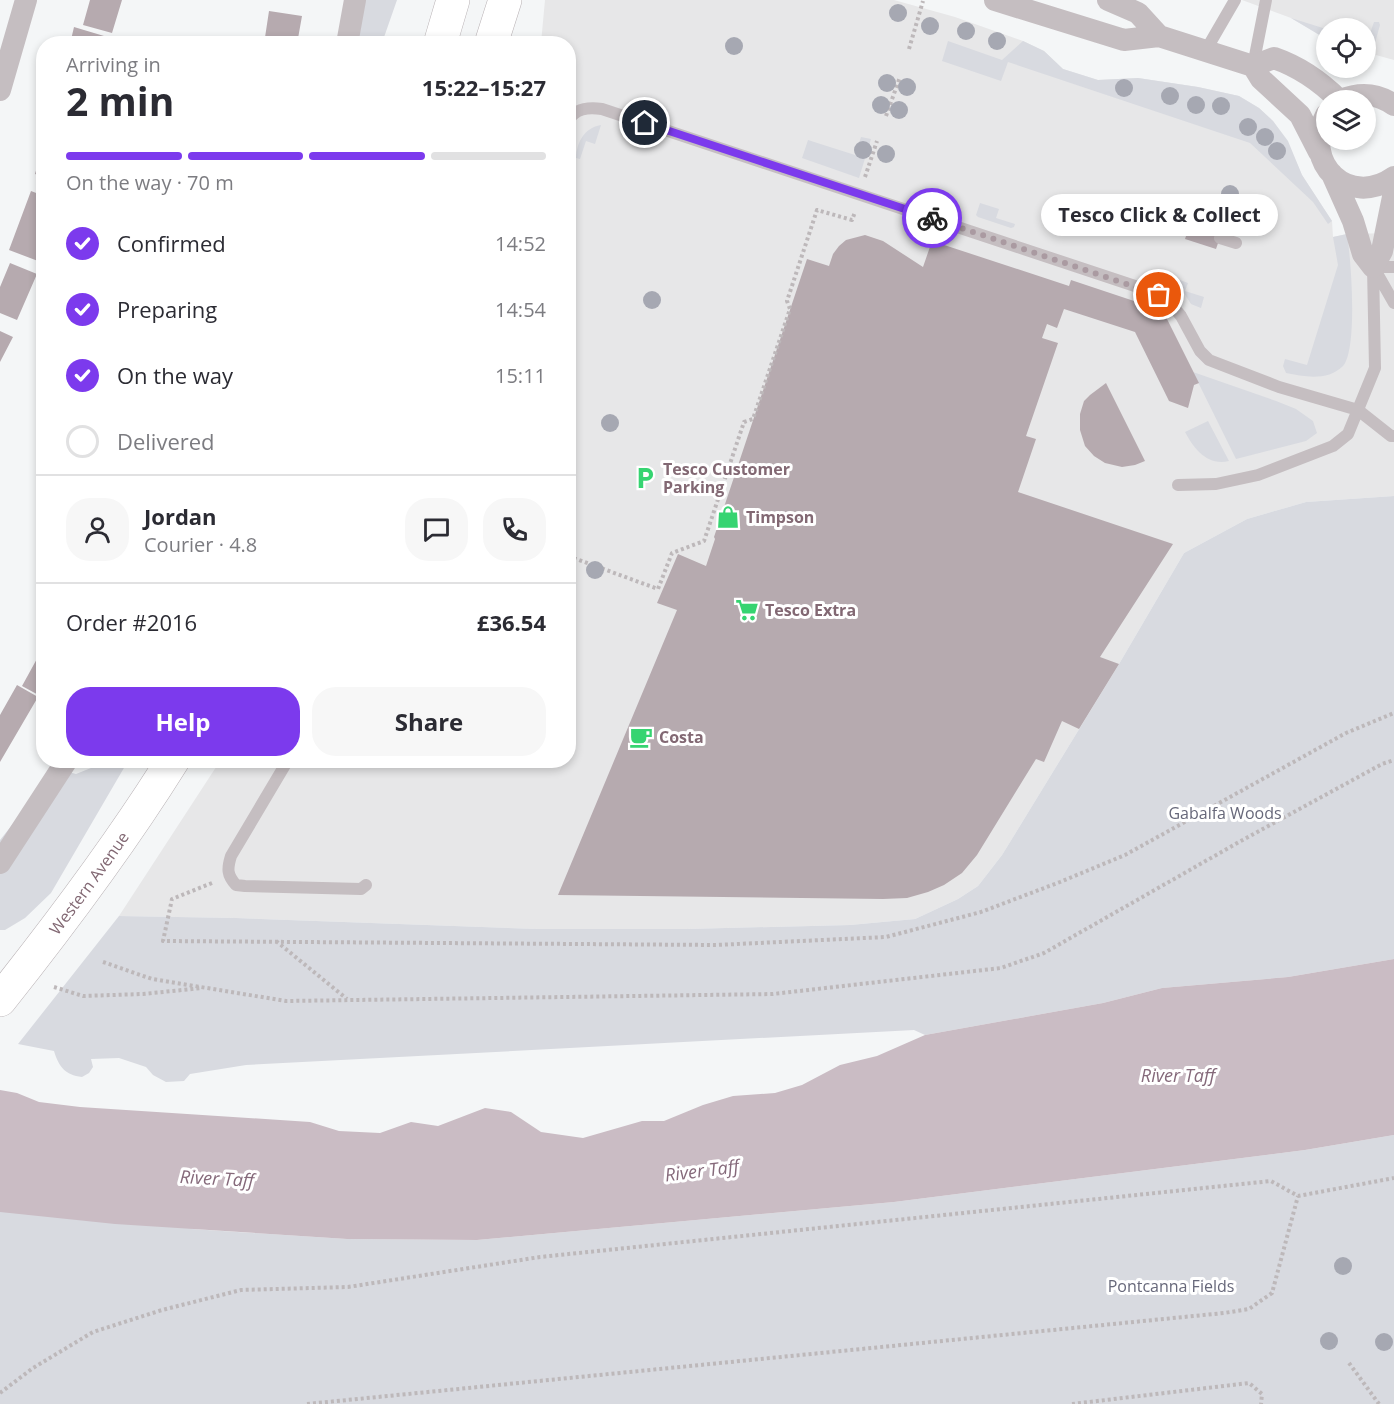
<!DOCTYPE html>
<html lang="en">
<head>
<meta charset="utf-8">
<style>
  body { margin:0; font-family:"Open Sans",sans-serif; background:#f7f7f7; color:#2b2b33; height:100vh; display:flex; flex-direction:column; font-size:22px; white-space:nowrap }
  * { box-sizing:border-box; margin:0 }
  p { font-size:20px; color:#7c7c81 }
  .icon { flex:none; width:33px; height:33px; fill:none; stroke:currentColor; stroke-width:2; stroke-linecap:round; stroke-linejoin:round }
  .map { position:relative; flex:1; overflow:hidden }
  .panel { position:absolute; left:36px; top:36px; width:540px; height:732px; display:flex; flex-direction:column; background:#fff; border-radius:24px; box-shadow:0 3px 9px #0003 }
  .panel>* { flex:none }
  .controls { position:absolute; left:1316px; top:18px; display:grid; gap:12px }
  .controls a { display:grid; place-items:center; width:60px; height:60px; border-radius:50%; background:#fff; box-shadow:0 3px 9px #0003; font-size:30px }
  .pin { position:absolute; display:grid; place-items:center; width:51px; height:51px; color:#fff; margin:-26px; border:3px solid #fff; border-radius:50%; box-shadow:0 2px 6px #0007 }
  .courier { position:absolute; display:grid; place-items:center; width:60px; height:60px; margin:-30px; border:4px solid #7c3aed; border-radius:50%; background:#fff; color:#222; box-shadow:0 2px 8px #0007 }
  .bubble { position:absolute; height:42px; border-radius:21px; background:#fff; box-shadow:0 3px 9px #0003; font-size:20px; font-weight:700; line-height:42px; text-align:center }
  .overview em { font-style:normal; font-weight:700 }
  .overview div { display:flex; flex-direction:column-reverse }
  .overview { display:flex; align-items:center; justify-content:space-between; height:102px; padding:0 30px }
  h1 { font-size:39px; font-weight:700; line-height:45px }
  .bar { display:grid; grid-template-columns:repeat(4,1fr); gap:9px 6px; align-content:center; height:72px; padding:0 30px }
  .bar i { height:8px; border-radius:4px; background:#e1e1e2 }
  .bar .active { background:#7c3aed }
  .bar p { grid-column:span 4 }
  .line { display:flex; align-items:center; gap:15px; padding:0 30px; border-top:2px solid #e1e1e2 }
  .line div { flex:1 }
  .round { display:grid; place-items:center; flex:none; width:63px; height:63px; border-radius:24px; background:#f7f7f7 }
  ol { padding:0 30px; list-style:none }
  li { display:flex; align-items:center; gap:18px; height:66px }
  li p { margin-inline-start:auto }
  li .icon { padding:6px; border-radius:50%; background:#7c3aed; color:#fff; stroke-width:4 }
  li:last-child { color:#7c7c81 }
  li i { width:33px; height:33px; border:3px solid #e1e1e2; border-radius:50% }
  .button { display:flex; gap:12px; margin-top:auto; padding:12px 30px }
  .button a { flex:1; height:69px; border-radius:24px; background:#7c3aed; color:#fff; font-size:24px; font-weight:700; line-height:69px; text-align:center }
  .button a+a { background:#f7f7f7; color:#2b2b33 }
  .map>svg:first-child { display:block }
  .built { fill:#e7e7e8 }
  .green { fill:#d8dae0 }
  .water { fill:#cabcc4 }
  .building { fill:#b6aaaf }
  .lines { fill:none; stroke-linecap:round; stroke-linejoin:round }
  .trunk-casing { stroke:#b8b1b4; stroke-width:34 }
  .path { stroke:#bdb8ba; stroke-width:4; stroke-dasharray:3 3; stroke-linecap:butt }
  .service { stroke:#c5bec1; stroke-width:12 }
  .minor { stroke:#c5bec1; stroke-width:22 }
  .trunk { stroke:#fff; stroke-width:33 }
  .tree { fill:#a6a8b2 }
  .done { stroke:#aa9aa1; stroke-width:6; stroke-dasharray:0 10.8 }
  .route { stroke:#7c3aed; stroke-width:8 }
  .labels { text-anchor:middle; stroke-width:6; stroke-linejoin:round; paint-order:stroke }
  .poi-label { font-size:16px; font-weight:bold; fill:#826873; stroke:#fff; text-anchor:start }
  .park-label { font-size:16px; fill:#67687a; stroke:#fff }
  .street-label { font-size:16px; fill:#826873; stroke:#fff }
  .water-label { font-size:18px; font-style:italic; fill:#85697a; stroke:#fff }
</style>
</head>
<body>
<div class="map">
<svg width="1394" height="1404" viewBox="0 0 1394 1404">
  <rect width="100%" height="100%" fill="#f4f6f7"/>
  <path class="built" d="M545 0H894L955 17 1023 41 1044 51 1063 69 1098 80 1138 78 1198 87 1239 96 1259 108 1273 121 1287 141 1302 175 1332 221 1333 237 1347 234 1394 233V496L1306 502 1247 519 1184 553 1119 664 1002 855 978 886 958 899 915 919 850 925 686 929H538L236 918 119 916 220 761 568 760V44L541 43Z
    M1242 0H1394V60L1365 52V28H1326V38L1291 18Z"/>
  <path class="green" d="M358 0H397L382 43 351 44Z
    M1291 18 1326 29V38L1321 36Z
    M1374 22H1379L1380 25 1372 54 1365 52V41L1367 42Z
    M948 41 1002 60 1023 41 1044 51 1063 69 1098 80 1138 78 1198 87 1239 96 1259 108 1273 121 1288 141 1302 175 1332 221 1328 224 1313 202 1250 143 1008 62 1001 81 942 61Z
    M601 125 595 144 586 141 580 159 576 158C577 142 584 128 601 125Z
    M861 137 871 139 859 178 802 158 808 140 855 155Z
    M980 203 999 209 996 218 1015 224 1014 227 1011 228 978 217 976 215Z
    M1347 234C1351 258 1358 349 1343 366 1328 381 1305 377 1286 373L1283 366 1285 359 1307 365 1338 265 1333 237Z
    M1169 276 1188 283 1185 291 1204 297 1201 308 1191 304 1182 290 1172 283Z
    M1193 372 1276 401 1296 409 1313 421 1317 433 1306 441 1236 459Z
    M1208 421 1229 461C1207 466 1194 449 1185 432Z
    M1394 496V959L1288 977 1162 988 1103 1003 925 1035 914 1030 246 1065 190 1074 184 1081 166 1082 153 1075 146 1067 119 1058 91 1059 93 1067 89 1073 82 1077C65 1075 59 1067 54 1051L18 1044 119 916 236 918 538 929H686L850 925 915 919 958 899 978 886 1002 855 1119 664 1184 553 1247 519 1306 502Z
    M93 761H128L51 893 25 918 5 930H0V840L57 769 76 774 91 768Z
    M1394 1135V1404H0V1200L187 1220 192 1229 347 1239 477 1240 894 1202 1305 1150Z"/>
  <path class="water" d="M1394 959V1135L1305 1150 894 1202 477 1240 347 1239 115 1224 0 1212V1090L17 1093 39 1102 80 1107 310 1122 339 1131 380 1133 411 1122 438 1126 485 1108 511 1112 541 1132 583 1138 642 1121H664L703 1105 733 1096 775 1093 802 1085 840 1065 877 1056 925 1035 1103 1003 1162 988 1288 977Z"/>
  <path class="building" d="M90 0H122L112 33 83 25Z
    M269 11 302 16 297 44H264Z
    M74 27 104 36 102 44H70Z
    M43 147H44V177L35 174Z
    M31 191 44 196V247L38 261 9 250Z
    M1196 206 1227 217 1216 249 1185 239Z
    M865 235 883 241 923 267 932 241 1069 286 1071 280 1149 306 1157 310 1166 317 1199 383 1194 385 1188 408 1169 401 1135 332 1064 309 1057 328 1047 324 1042 338 1058 343 1026 436 1036 439 1018 492 1173 544 1100 657 1119 664 1079 729 1062 721 1044 762 1036 759 977 855 962 873 944 885 928 892 907 898 883 899 558 895 677 610 657 603 678 554 706 566 715 539 714 537 807 259 829 266 833 254 839 246 846 240Z
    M10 263 37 274 17 320 0 313V287Z
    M0 331 13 337 0 362Z
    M1106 383 1145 461 1135 465 1122 467 1105 463 1094 456 1085 446 1080 430V414L1084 401 1090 395Z
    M44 646V698L22 686Z
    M17 685 38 697 0 762V715Z"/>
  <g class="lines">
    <g class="trunk-casing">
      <g id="trunk">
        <path d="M440 44 453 0"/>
        <path d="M491 44 505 0"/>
        <path id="s1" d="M0 1000C62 922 120 845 173 760"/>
      </g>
    </g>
    <path class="path" d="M909 49 923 1
      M886 116 900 77
      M865 177 877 141
      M568 556 658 589 672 553 704 541 744 422 753 419 790 309 787 301 817 210 852 220 855 212
      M212 883 172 899 163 941 716 945 886 937 981 912 1060 882 1125 855 1346 733 1394 713
      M276 941 347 999
      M103 962 152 979 286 1001 773 994 1001 968 1044 953 1239 842 1382 764 1394 760
      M54 987 83 996 143 994 202 988
      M1349 1363 1379 1404
      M0 1393 33 1368 93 1332 162 1310 241 1290 348 1287 540 1257 1271 1181 1298 1196 1394 1178
      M307 1404 1224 1313 1249 1309 1272 1293 1298 1196
      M1072 1404 1249 1383 1262 1394 1261 1404"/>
    <path class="service" d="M1206 50 1235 0
      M1253 66 1266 0
      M568 121C575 108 588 107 602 109L1150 291 1170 303 1181 316 1200 351 1209 360 1279 387 1358 410 1391 436H1394
      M1172 223 1188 228
      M1220 238 1236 243
      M1373 267H1394
      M1374 268 1394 303
      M1178 485 1216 484 1258 475 1333 446 1348 434 1375 368 1373 267
      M288 760 231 856C227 869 227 875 236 885L245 886 361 889 366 885"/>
    <path class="minor" d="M995 0 1124 40 1159 36 1253 66 1274 58C1300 67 1320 81 1339 100
      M1108 0 1138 13 1159 36
      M347 44 355 0
      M1253 66 1261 79 1300 115 1319 152
      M0 90 26 0
      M1341 100C1360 92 1377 93 1394 105
      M1326 115C1301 163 1349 209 1394 177
      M1332 174 1353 221 1363 254 1373 267 1382 251 1394 192
      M0 863 67 760"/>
    <use href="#trunk" class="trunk"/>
  </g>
  <g class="tree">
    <circle cx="898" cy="13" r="9"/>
    <circle cx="930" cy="26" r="9"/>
    <circle cx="966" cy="31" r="9"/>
    <circle cx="997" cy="41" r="9"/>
    <circle cx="734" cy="46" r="9"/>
    <circle cx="887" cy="83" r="9"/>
    <circle cx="907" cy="87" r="9"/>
    <circle cx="1124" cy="88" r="9"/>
    <circle cx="1170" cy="96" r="9"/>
    <circle cx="881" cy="105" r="9"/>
    <circle cx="1196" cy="105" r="9"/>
    <circle cx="1221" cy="106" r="9"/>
    <circle cx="899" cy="110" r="9"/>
    <circle cx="1248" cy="127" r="9"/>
    <circle cx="1265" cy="137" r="9"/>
    <circle cx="863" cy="150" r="9"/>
    <circle cx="1277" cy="151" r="9"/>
    <circle cx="886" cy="154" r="9"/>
    <circle cx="1230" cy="194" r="9"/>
    <circle cx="652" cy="300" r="9"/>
    <circle cx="610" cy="423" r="9"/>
    <circle cx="595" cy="570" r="9"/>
    <circle cx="1343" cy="1266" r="9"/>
    <circle cx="1329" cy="1341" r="9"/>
    <circle cx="1384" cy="1342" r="9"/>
  </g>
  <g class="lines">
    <path class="done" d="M932 218 1159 295"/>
    <path class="route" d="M645 123 932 218"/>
  </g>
  <defs>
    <g id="parking-bare" transform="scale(1.8)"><path d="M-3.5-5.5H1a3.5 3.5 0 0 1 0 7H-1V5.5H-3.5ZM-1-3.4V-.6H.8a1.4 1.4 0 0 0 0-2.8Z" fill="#36d471" stroke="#fff" stroke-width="2.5" paint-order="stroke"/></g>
    <g id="shop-bare" transform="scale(1.8)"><path d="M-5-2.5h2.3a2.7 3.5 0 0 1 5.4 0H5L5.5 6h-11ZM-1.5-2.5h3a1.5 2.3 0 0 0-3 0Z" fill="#36d471" stroke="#fff" stroke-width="2.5" paint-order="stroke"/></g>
    <g id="supermarket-bare" transform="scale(1.8)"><path d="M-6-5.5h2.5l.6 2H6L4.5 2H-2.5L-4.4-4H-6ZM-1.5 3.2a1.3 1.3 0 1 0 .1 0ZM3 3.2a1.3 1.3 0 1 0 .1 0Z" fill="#36d471" stroke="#fff" stroke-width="2.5" paint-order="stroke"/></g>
    <g id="cafe-bare" transform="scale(1.8)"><path d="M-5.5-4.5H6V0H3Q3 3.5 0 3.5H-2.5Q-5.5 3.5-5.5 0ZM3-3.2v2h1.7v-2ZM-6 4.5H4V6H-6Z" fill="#36d471" stroke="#fff" stroke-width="2.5" paint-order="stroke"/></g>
  </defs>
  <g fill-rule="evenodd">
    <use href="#parking-bare" x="645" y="478"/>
    <use href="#shop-bare" x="728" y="517"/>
    <use href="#supermarket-bare" x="747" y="610"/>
    <use href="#cafe-bare" x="641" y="737"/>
  </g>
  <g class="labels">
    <g class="poi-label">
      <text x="663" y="475">Tesco Customer<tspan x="663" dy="18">Parking</tspan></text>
      <text x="746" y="523">Timpson</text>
      <text x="765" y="616">Tesco Extra</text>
      <text x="659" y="743">Costa</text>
    </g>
    <g class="park-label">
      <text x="1225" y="819">Gabalfa Woods</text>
      <text x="1171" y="1292">Pontcanna Fields</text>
    </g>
    <g class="street-label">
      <text dy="6" stroke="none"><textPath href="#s1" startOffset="147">Western Avenue</textPath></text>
    </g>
    <g class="water-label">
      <text x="1178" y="1082">River Taff</text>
      <text transform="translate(702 1171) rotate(-7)" y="6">River Taff</text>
      <text transform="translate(217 1179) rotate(3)" y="6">River Taff</text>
    </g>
  </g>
</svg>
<div class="controls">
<a><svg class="icon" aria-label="locate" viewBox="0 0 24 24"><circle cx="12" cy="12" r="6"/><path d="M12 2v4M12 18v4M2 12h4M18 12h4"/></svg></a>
<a><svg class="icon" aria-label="layers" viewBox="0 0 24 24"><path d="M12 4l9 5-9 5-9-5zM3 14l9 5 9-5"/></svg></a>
</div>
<div class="pin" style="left:1159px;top:295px;background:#ea580c"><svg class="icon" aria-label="bag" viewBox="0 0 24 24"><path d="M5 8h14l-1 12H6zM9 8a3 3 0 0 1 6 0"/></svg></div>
<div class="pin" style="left:645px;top:123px;background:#1f2937"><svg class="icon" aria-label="home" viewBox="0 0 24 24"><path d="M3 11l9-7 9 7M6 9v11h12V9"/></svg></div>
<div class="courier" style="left:932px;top:218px"><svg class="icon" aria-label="bike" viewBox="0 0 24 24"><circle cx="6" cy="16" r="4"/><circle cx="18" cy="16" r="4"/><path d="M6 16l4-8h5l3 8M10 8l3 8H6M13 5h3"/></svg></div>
<div class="bubble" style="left:1041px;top:194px;width:237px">Tesco Click &amp; Collect</div>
<section class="panel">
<div class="overview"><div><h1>2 min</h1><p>Arriving in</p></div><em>15:22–15:27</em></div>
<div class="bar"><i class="active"></i><i class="active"></i><i class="active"></i><i></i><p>On the way · 70 m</p></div>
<ol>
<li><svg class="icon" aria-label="check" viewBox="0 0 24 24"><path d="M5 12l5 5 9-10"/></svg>Confirmed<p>14:52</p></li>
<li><svg class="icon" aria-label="check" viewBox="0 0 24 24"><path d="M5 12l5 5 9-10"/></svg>Preparing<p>14:54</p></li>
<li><svg class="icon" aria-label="check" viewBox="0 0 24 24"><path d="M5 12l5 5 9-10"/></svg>On the way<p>15:11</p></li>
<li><i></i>Delivered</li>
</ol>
<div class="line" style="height:108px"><a class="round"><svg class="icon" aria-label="person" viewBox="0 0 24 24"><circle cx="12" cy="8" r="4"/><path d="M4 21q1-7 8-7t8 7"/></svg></a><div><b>Jordan</b><p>Courier · 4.8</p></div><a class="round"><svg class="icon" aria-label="chat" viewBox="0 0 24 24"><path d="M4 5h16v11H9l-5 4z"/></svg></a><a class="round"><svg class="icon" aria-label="phone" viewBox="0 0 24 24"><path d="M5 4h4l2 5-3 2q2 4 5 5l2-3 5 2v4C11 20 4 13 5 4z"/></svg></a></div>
<div class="line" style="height:78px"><div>Order #2016</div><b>£36.54</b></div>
<div class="button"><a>Help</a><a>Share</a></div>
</section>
</div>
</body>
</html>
